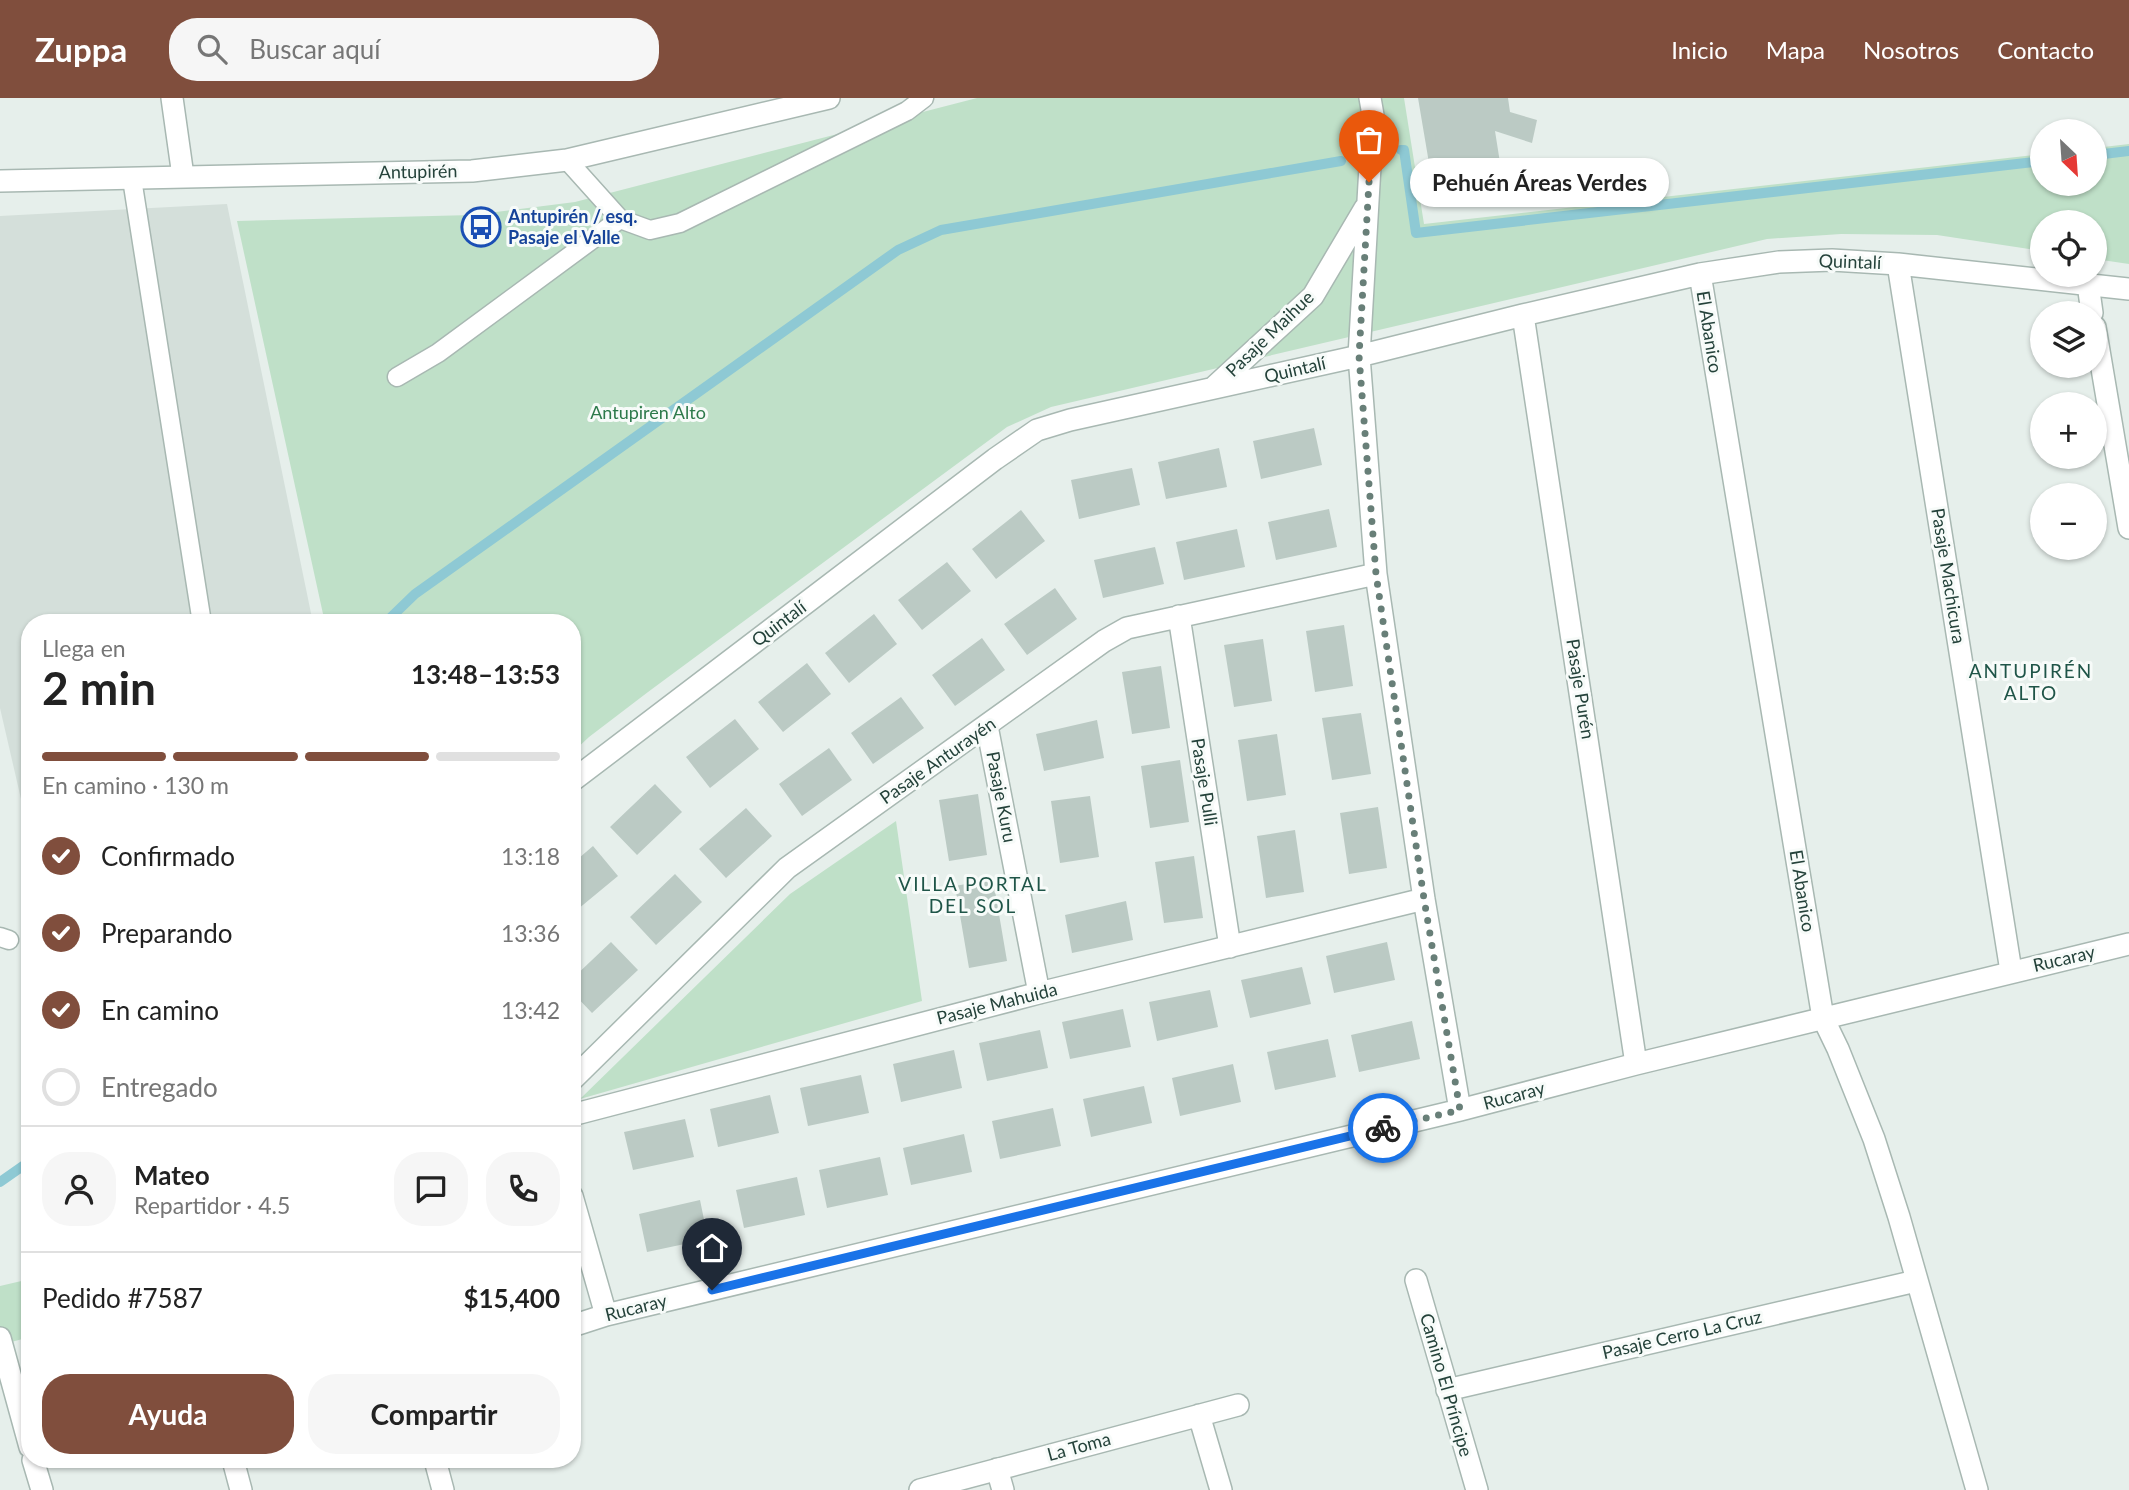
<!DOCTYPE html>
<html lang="es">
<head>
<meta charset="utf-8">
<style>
  body { margin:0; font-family:Lato,sans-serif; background:#f6f6f6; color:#222; height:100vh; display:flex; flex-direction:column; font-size:26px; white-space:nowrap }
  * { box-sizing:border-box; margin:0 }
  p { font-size:23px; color:#767676 }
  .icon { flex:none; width:38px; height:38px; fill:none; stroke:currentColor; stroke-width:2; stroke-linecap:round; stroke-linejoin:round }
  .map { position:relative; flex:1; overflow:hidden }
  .drawer { position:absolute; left:21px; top:516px; width:560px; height:854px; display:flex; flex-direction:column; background:#fff; border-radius:28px; box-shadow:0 2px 5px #0004 }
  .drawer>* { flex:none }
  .needle { width:46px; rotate:155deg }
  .tools { position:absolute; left:2030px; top:21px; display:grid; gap:14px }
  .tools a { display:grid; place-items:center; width:77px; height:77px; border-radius:50%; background:#fff; box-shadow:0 2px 5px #0004; font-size:35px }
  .pin { position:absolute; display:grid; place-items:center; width:60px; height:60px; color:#fff; margin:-72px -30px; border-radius:50% 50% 50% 0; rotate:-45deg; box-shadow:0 0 7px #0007 }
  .pin .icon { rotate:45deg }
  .courier { position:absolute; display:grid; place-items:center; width:70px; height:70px; margin:-35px; border:5px solid #1a73e8; border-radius:50%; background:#fff; color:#222; box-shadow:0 2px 9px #0007 }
  .bubble { position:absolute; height:49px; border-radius:24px; background:#fff; box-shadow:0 2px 5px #0004; font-size:23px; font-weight:700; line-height:49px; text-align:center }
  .overview em { font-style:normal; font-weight:700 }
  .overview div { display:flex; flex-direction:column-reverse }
  .overview { display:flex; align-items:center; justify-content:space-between; height:119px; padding:0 21px }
  h1 { font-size:46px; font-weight:700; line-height:52px }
  .bar { display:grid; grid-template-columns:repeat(4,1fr); gap:10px 7px; align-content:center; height:84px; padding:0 21px }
  .bar i { height:9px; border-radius:5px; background:#e0e0e0 }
  .bar .current { background:#804e3d }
  .bar p { grid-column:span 4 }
  .line { display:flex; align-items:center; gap:18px; padding:0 21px; border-top:2px solid #e0e0e0 }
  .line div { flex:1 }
  .round { display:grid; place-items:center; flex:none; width:74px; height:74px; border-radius:28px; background:#f6f6f6 }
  ol { padding:0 21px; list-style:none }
  li { display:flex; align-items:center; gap:21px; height:77px }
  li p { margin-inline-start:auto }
  li .icon { padding:7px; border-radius:50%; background:#804e3d; color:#fff; stroke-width:4 }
  li:last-child { color:#767676 }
  li i { width:38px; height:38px; border:4px solid #e0e0e0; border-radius:50% }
  .button { display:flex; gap:14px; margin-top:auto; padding:14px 21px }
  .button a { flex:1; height:80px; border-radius:28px; background:#804e3d; color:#fff; font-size:28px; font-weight:700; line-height:80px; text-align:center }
  .button a+a { background:#f6f6f6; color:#222 }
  header { display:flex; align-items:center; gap:42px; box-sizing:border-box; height:98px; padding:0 35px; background:#804e3d; color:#fff }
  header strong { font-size:33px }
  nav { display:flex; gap:38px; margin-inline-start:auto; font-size:24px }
  .search { width:490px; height:63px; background:#f6f6f6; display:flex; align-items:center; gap:18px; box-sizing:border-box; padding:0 24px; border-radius:28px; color:#767676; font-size:26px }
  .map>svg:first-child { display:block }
  .built { fill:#d4dfda }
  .green { fill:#bfe0c8 }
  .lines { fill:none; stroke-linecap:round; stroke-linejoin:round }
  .stream { stroke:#8ec9d4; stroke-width:10 }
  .building { fill:#bbcac4 }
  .service-casing { stroke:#a8b8b2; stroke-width:21 }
  .minor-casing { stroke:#a8b8b2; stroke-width:24 }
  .tertiary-casing { stroke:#a8b8b2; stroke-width:24 }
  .service { stroke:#fff; stroke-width:18 }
  .minor { stroke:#fff; stroke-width:21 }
  .tertiary { stroke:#fff; stroke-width:21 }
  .done { stroke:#687f78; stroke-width:7; stroke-dasharray:0 12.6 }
  .route { stroke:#1a73e8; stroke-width:9 }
  .labels { text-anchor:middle; stroke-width:6; stroke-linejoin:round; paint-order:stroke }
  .street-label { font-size:18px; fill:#24423a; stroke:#f7fbf9 }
  .transit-label { font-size:18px; font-weight:bold; fill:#164399; stroke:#f7fbf9; text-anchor:start }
  .park-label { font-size:18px; fill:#2d7a4b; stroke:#f7fbf9 }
  .neighbourhood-label { font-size:19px; letter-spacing:2px; fill:#1f5548; stroke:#f7fbf9 }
</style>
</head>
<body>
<header>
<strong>Zuppa</strong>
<div class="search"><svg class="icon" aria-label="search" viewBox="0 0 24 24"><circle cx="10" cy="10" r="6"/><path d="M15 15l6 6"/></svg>Buscar aquí</div>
<nav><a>Inicio</a><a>Mapa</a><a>Nosotros</a><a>Contacto</a></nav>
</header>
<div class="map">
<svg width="2129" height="1392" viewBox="0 0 2129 1392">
  <rect width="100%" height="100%" fill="#e6efeb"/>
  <path class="built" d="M227 106 313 525H30V740L0 610V118Z"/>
  <path class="green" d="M977 0H1404L1424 126 2042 56V86H2095V50L2129 46V166L2095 161V124H2042V153L1937 137 1841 136 1767 141 1051 309 1007 329 648 594 589 639 572 655V525H325L237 123 472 117 575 104Z
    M896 723 922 903 580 1001 790 796Z
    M30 1181V1239L0 1247V1188Z"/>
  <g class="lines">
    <path class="stream" d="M1401 52H1404L1416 135 2042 63
      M2095 57 2129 53
      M385 525 415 496 898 152 941 132 1341 63
      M0 1084 30 1063"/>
  </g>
  <path class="building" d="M1418 0H1508L1510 14 1537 22 1532 45 1495 33 1501 71H1430Z
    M1314 330 1322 367 1261 381 1253 343Z
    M1219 350 1227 389 1166 401 1158 364Z
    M1132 370 1140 407 1079 421 1071 382Z
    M1329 411 1337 449 1276 462 1268 424Z
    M1021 412 1045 443 996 481 972 451Z
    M1237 431 1245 469 1184 482 1176 444Z
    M1155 449 1164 486 1103 500 1094 462Z
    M947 464 971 493 922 532 898 502Z
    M1055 490 1077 521 1027 557 1004 526Z
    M874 516 897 546 849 585 825 555Z
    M1344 527 1353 588 1315 594 1306 533Z
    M982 540 1005 572 955 608 932 577Z
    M1263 541 1272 603 1234 609 1224 547Z
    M807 565 831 596 783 634 758 604Z
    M1161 568 1170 630 1132 636 1122 574Z
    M901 599 924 630 873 666 851 635Z
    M1361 615 1371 676 1332 682 1322 620Z
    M735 621 759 651 710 690 686 659Z
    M1097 622 1104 660 1044 673 1036 636Z
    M1277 636 1286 697 1247 703 1238 642Z
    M829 650 852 682 802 718 779 686Z
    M1180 662 1189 724 1150 730 1141 668Z
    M655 686 682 714 637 757 610 729Z
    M978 696 987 757 949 763 939 702Z
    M1090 698 1099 759 1060 765 1051 703Z
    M1378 709 1387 770 1349 776 1340 715Z
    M746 710 772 738 726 780 699 751Z
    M1295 732 1304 794 1266 800 1257 738Z
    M593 748 618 778 572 816V766Z
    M1194 758 1203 820 1164 825 1155 764Z
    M675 776 702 804 656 847 630 819Z
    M993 781 1007 863 969 870 955 788Z
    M1126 803 1133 842 1072 855 1065 817Z
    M611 844 638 872 592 915 572 894V881Z
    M1387 844 1395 882 1334 895 1326 858Z
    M1302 869 1311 906 1250 920 1241 882Z
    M1210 892 1218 929 1157 943 1149 904Z
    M1123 911 1131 949 1070 961 1062 924Z
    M1412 923 1420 961 1359 974 1351 937Z
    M1040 932 1048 970 987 983 979 945Z
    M1328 941 1336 979 1275 992 1267 954Z
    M954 952 962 990 901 1004 893 966Z
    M1233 966 1241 1004 1180 1018 1172 980Z
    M861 977 869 1015 808 1028 800 990Z
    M1144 988 1152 1025 1091 1039 1083 1001Z
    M770 997 779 1035 718 1049 710 1011Z
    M1053 1010 1061 1048 1000 1061 992 1023Z
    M685 1021 694 1059 633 1072 624 1034Z
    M964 1036 972 1074 911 1087 903 1050Z
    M880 1059 888 1097 827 1110 819 1072Z
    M797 1079 805 1117 744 1130 736 1092Z
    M700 1102 708 1141 647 1154 639 1116Z"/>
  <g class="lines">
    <g class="service-casing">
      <path id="service" d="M567 62 620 121 650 132 680 125 907 13 924 0
        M132 81 202 525
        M397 279 438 255 620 121
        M0 839 9 842"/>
    </g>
    <g class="minor-casing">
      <path id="minor" d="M172 0 183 78
        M1370 0 1373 17 1359 258 1376 476 1424 801 1460 1012
        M1898 166 2011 873
        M1700 176 1823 920 1838 951 1874 1041 1899 1119 1977 1392
        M2088 186 2092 215
        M1523 217 1636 966
        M2095 229 2129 430
        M1213 290 1313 198 1365 110
        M1179 518 1230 849
        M987 628 1039 895
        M572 683 995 361 1037 332 1070 322 1359 258 1523 217 1700 176 1779 164 1832 162 1898 166 2129 191
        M572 982 787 770 1104 543 1127 530 1376 476
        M572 1017 1039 895 1424 801
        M572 1098 606 1217
        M1416 1182 1477 1392
        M572 1228 606 1217 1460 1012 1636 966 2129 846
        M0 1240 30 1349
        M1447 1292 1916 1183
        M1199 1317 1221 1392
        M33 1362 42 1392
        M233 1362 241 1392
        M435 1362 443 1392
        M997 1371 1003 1392
        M920 1392 1238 1307"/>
    </g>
    <g class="tertiary-casing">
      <path id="tertiary" d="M0 83 472 73 567 62 829 0"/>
    </g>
    <use href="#service" class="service"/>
    <use href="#minor" class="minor"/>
    <use href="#tertiary" class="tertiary"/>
  </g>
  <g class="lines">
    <path class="done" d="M1369 84 1359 258 1376 476 1424 801 1460 1012 1383 1030"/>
    <path class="route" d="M712 1192 1383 1030"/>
  </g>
  <defs>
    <g id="bus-ring" transform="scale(2.0125)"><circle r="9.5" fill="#f7fbf9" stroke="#1a4fb4" stroke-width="1.5"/><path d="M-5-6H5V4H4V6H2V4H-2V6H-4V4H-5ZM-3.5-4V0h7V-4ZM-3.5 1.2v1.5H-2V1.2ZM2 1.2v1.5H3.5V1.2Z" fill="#1a4fb4"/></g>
  </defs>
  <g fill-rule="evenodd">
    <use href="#bus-ring" x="481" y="129"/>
  </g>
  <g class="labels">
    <g class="street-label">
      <text transform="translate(418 74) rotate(-1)" y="6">Antupirén</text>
      <text transform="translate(1850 164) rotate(2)" y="6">Quintalí</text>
      <text transform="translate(1709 234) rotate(81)" y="6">El Abanico</text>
      <text transform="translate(1270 236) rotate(-44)" y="6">Pasaje Maihue</text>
      <text transform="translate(1295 272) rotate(-13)" y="6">Quintalí</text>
      <text transform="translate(1948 478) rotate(81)" y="6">Pasaje Machicura</text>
      <text transform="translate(779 526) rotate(-37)" y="6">Quintalí</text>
      <text transform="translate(1580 591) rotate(81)" y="6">Pasaje Purén</text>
      <text transform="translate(938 663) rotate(-35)" y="6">Pasaje Anturayén</text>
      <text transform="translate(1204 684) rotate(81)" y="6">Pasaje Pulli</text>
      <text transform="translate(1001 699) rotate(79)" y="6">Pasaje Kuru</text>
      <text transform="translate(1802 793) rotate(81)" y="6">El Abanico</text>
      <text transform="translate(2064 861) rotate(-13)" y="6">Rucaray</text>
      <text transform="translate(997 906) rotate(-14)" y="6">Pasaje Mahuida</text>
      <text transform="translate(1514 998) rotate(-15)" y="6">Rucaray</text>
      <text transform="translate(636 1210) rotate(-14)" y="6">Rucaray</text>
      <text transform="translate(1682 1237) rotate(-13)" y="6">Pasaje Cerro La Cruz</text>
      <text transform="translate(1446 1287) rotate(74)" y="6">Camino El Príncipe</text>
      <text transform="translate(1079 1349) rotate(-15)" y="6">La Toma</text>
    </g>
    <g class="transit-label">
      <text x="508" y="125">Antupirén / esq.<tspan x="508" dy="21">Pasaje el Valle</tspan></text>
    </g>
    <g class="park-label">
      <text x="648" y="321">Antupiren Alto</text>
    </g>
    <g class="neighbourhood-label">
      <text x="2031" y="580">ANTUPIRÉN<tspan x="2031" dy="22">ALTO</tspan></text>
      <text x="973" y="793">VILLA PORTAL<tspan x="973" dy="22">DEL SOL</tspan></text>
    </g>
  </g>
</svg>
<div class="tools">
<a><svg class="needle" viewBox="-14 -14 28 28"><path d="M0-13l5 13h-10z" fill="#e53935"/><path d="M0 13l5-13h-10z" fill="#767676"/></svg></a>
<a><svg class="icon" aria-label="locate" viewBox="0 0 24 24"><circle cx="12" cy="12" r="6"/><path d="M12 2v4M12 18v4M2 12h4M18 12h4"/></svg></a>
<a><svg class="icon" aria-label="layers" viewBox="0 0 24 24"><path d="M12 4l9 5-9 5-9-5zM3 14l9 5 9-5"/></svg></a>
<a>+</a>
<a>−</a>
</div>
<div class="pin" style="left:1369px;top:84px;background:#ea580c"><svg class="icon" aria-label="bag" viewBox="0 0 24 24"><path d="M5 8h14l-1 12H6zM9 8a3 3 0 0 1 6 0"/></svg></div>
<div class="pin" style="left:712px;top:1192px;background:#1f2937"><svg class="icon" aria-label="home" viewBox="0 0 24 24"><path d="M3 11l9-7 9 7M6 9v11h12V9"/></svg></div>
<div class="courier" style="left:1383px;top:1030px"><svg class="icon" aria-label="bike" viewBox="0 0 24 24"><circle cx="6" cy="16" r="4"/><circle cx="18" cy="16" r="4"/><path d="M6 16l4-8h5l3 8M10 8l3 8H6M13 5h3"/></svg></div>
<div class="bubble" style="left:1410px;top:60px;width:259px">Pehuén Áreas Verdes</div>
<section class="drawer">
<div class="overview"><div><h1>2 min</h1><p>Llega en</p></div><em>13:48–13:53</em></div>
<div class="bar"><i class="current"></i><i class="current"></i><i class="current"></i><i></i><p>En camino · 130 m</p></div>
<ol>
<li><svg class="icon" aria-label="check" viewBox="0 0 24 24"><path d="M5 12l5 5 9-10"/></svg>Confirmado<p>13:18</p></li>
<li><svg class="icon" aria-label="check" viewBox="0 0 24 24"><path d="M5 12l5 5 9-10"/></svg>Preparando<p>13:36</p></li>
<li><svg class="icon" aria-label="check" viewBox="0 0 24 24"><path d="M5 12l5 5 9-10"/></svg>En camino<p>13:42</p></li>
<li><i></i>Entregado</li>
</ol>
<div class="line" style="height:126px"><a class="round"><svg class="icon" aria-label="person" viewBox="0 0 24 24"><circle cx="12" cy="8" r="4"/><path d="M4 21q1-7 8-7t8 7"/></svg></a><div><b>Mateo</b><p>Repartidor · 4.5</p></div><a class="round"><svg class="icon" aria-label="chat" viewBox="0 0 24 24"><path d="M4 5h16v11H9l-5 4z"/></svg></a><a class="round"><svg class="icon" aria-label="phone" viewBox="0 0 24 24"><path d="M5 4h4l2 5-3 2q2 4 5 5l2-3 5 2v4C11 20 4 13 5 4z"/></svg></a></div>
<div class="line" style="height:91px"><div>Pedido #7587</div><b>$15,400</b></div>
<div class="button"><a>Ayuda</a><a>Compartir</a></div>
</section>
</div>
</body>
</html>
